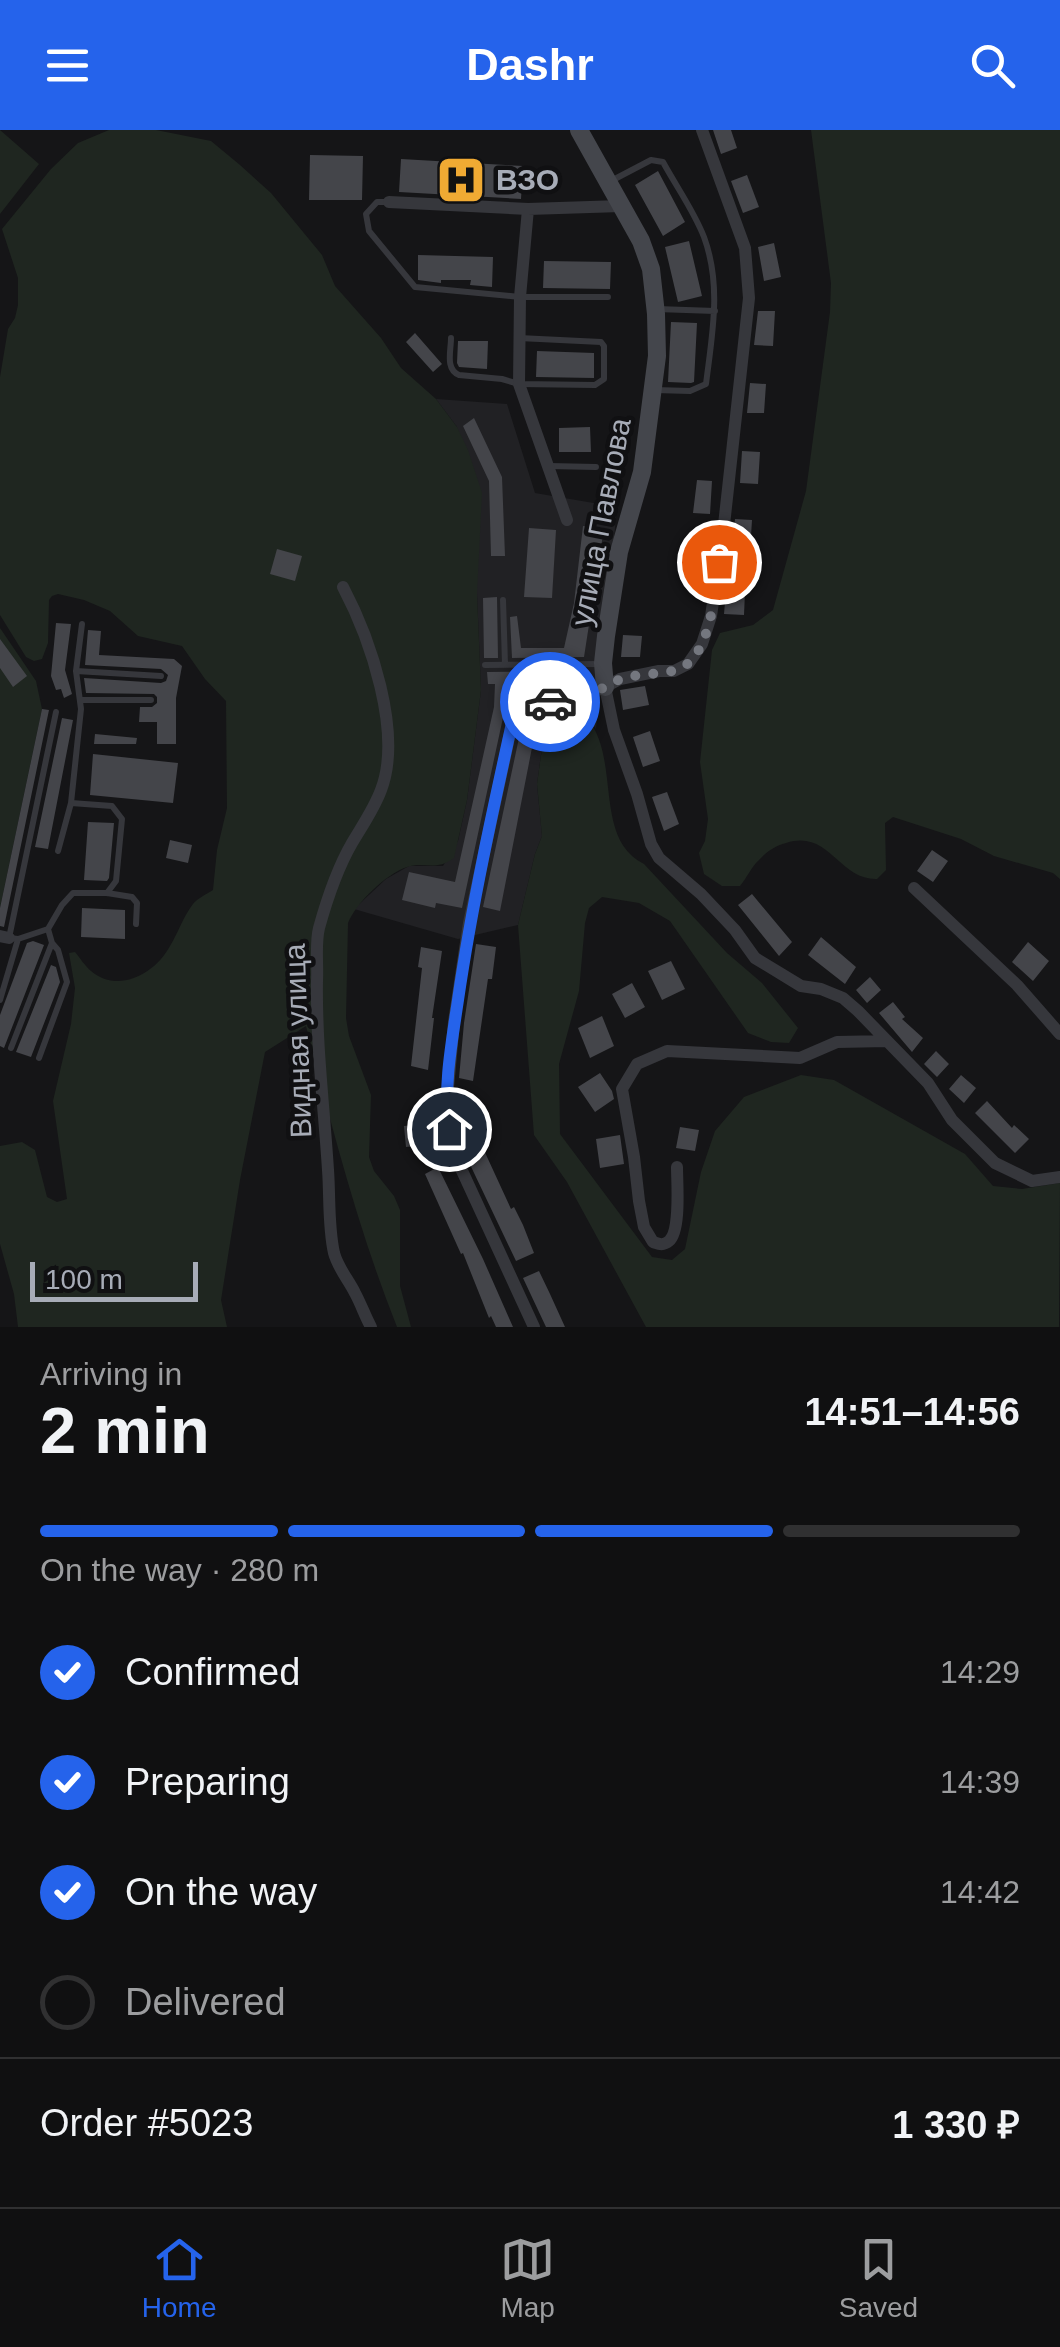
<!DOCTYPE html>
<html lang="en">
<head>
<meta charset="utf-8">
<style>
  body { margin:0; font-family:Helvetica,sans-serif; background:#1e1e1f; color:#f1f3f6; height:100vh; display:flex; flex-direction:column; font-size:38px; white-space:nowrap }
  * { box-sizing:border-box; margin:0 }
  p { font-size:32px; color:#9c9d9f }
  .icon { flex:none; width:55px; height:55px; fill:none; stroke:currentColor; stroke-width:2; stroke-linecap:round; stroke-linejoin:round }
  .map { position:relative; height:1197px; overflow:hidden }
  .panel { display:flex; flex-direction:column; background:#101011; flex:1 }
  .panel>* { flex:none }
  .scale { position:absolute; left:30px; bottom:25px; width:168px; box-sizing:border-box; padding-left:10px; border:5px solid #a7acb7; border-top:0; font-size:28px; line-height:35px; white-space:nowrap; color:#a7acb7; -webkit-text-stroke:8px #101012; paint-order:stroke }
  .pin { position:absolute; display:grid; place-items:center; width:85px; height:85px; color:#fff; margin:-42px; border:5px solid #fff; border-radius:50%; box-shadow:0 2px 10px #0007 }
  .courier { position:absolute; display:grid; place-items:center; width:100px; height:100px; margin:-50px; border:8px solid #2563eb; border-radius:50%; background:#fff; color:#222; box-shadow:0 2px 12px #0007 }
  .headline em { font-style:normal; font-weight:700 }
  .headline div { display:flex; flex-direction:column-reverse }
  .headline { display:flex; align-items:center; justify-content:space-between; height:170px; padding:0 40px }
  h1 { font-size:65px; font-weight:700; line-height:75px }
  .bar { display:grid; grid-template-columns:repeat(4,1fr); gap:15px 10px; align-content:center; height:120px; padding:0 40px }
  .bar i { height:12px; border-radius:8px; background:#303031 }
  .bar .current { background:#2563eb }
  .bar p { grid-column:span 4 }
  .line { display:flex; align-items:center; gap:25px; padding:0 40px; border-top:2px solid #303031 }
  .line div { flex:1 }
  ol { padding:0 40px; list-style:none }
  li { display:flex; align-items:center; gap:30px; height:110px }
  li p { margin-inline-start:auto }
  li .icon { padding:10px; border-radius:50%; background:#2563eb; color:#fff; stroke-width:4 }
  li:last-child { color:#9c9d9f }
  li i { width:55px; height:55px; border:5px solid #303031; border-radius:50% }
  header { display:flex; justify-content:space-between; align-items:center; height:130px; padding:0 40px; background:#2563eb; color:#fff; font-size:45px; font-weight:700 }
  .dock { display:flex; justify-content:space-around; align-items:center; height:140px; border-top:2px solid #303031; background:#101011; font-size:28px; color:#9c9d9f }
  .dock a { display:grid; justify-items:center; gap:5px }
  .dock .current { color:#2563eb }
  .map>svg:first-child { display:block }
  .built { fill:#212124 }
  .green { fill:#1f2620 }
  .building { fill:#44454a }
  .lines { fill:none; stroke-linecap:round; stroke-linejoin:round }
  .lane { stroke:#36373c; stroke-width:6 }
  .street { stroke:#36373c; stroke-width:12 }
  .secondary { stroke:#44464c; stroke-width:18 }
  .done { stroke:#74777f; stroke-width:10; stroke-dasharray:0 18 }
  .route { stroke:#2563eb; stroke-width:12 }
  .labels { text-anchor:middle; stroke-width:9; stroke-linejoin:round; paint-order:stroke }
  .poi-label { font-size:30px; font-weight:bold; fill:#a7acb7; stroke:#101012; text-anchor:start }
  .street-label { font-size:30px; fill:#a7acb7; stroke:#101012 }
</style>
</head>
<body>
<header><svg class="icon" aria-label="menu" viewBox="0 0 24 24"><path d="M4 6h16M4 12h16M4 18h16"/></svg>Dashr<svg class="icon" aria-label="search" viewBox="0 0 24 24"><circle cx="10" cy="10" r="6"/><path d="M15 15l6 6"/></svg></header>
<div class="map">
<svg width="1060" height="1197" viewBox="0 0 1060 1197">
  <rect width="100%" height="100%" fill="#151517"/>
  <path class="built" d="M436 269 507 274 535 363 617 377 596 599 588 589 574 588 549 596 543 611 537 654 542 706 535 724 518 795 458 809 354 779 386 749 409 736H443L458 711 467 670 481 560 477 464 457 297Z"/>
  <path class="green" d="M0 0 39 34 0 84Z
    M109 0H156L211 11 240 35 271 63 322 125 335 156 381 208 401 238 436 269 457 297 468 320 482 363 477 464 481 560 467 670 454 728C434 742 425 731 407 737 386 744 356 773 348 793L346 888 349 906 371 965 369 1027 374 1041 394 1066 400 1080V1156L411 1197H397C358 1099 332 998 306 896L265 922 240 1050 221 1170 227 1197H18L14 1164 0 1114V1016L22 1012 35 1020 47 1067 57 1072 67 1069 53 971 71 894 75 858 69 823 75 822C80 828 85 836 91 841 118 864 155 844 170 816 178 803 183 787 193 774 198 768 207 764 213 760L217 720 227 678 226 571 205 549 182 516 138 506 110 481 84 470 58 464 52 466 49 470 48 513 42 529 34 531 26 527 0 485V247L8 199 15 188 18 175V148L2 99 51 39 78 13Z
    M811 0H1060V749L1053 743 994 726 961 709 893 687 885 693 886 740 877 749C838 750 830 699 786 713 775 716 766 722 759 730 751 737 747 748 740 756H722L704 744 699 723 705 711 708 689 700 632 712 520 720 503 753 495 773 480 806 361 830 182 831 153Z
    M0 498 36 551 42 579 0 778Z
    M574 588 588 589C621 631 593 709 644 734L727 823 762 853 798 898 789 913 771 912 748 903 670 791 639 773 602 767 589 778 585 793 579 861 559 934 560 1004 652 1127 672 1130 685 1119 701 1042 715 1001 744 967 801 945 834 950 965 1024 993 1056 1022 1059 1060 1053 1059 1197H646L567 1052 534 1005 518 795 535 724 542 706 537 654 543 611 549 597Z"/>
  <path class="building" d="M713 0H731L737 18 721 24Z
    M310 25 363 26 362 70H309Z
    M401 29 523 36 521 69 399 62Z
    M658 41 685 92 663 106 635 55Z
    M747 45 759 77 743 83 731 51Z
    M689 111 702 166 678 172 665 117Z
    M774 113 781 147 764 151 758 117Z
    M418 125 493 127 492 157 470 155 471 150H441V153L418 150Z
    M544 131 611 132 610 159 543 158Z
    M758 181H775L773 216 754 215Z
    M671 192 697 193 694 252 691 253 668 252Z
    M415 203 442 234 433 242 406 212Z
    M458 211H488L487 239 459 237 457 233Z
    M537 221 594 223V248L536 247Z
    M750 253 766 254 764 283H747Z
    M474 288 502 347 505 426H491L489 351 463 296Z
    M590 297 591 322H559V298Z
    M742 321 760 322 758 354 740 353Z
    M697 350 712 351 710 384 693 383Z
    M735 389 752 390 750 422H732Z
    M583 396 604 398 584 527 512 528 510 487 517 486 521 518H564L574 473Z
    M529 398 556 400 552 468 524 467Z
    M277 419 302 426 295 451 270 444Z
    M726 460 745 462 744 485 724 484Z
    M497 467 498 528H484L483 468Z
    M56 493 71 494 65 540 72 564 64 568 61 559 56 560 51 546Z
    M88 500 101 501 99 525 174 529 182 536 176 568V614H157V592H139L140 577H152L157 573V567L154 564 86 563 84 548 161 553 166 551 168 545 161 539 85 535Z
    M623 505 642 506 640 527H621Z
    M0 509 27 546 13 557 0 538Z
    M589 541 587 553 580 555H529L514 550 512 555H509L508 577 504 583 462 778 436 773 435 778 402 770 409 742 455 752 494 577 495 554H488L487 542Z
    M645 556 649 575 623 580 620 560Z
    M42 579 49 580 4 797 0 796V778Z
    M526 585 538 587 500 781 483 777 523 589Z
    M62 588 73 590 48 719 35 717Z
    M650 601 660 631 643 637 633 607Z
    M95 604 137 608 136 614H94Z
    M93 624 178 633 173 673 90 665Z
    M667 662 679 694 664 701 652 667Z
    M88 692 114 693 109 748 107 751 84 750Z
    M170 710 192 715 188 733 166 728Z
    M932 720 948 731 933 752 917 741Z
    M752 764 792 812 779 826 738 775Z
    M82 778 125 780V809L81 807Z
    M821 807 856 837 845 854 808 825Z
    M33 811 44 815 4 918 0 916V885L27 813Z
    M1028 812 1049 831 1033 851 1012 832Z
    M476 814 496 817 492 849H488L473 951 459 948 464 893Z
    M421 817 442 821 432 888H434L428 940 411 936 422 838 418 837Z
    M671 831 685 859 662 870 648 841Z
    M51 835 56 837 60 852 31 927 16 922Z
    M870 847 881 860 867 873 856 860Z
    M632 853 645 877 625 888 612 864Z
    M893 872 905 887 902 889 923 908 912 922 879 883Z
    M602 886 614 916 590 928 578 898Z
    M936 921 949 934 937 947 924 934Z
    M600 943 612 961 614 969 595 982 578 957Z
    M961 945 976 958 964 973 949 959Z
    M987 971 1012 998 1014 995 1029 1009 1015 1023 975 983Z
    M422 994 424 1015 406 1017 404 996Z
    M680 997 699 1000 695 1021 676 1018Z
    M620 1005 624 1034 600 1038 596 1009Z
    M482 1016 511 1079 514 1077 523 1095 534 1123 516 1131 465 1024Z
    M438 1037 483 1129 513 1197H496L491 1186 489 1188 463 1123 461 1124 425 1044Z
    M539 1141 550 1164 565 1197H546L523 1148Z"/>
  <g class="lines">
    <path class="lane" d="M609 52 651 30 663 32C676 56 694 81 704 107 722 156 712 205 706 254L690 261 655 260
      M387 72H377L366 84 369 101 415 157 520 167H608
      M657 179 715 181
      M451 208C451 221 445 239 459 245L502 249 519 254 595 255 604 249V216L601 212 519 208
      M549 336 596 337
      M503 470 505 534
      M485 535 602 534
      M76 541 161 546
      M80 570H151
      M56 582 9 808 18 809 48 799 62 775 73 763H107L132 767 137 773 136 794
      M71 673 112 676 122 689 116 751 107 763
      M58 721 71 673 81 579 76 541 82 494
      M0 870 18 809
      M11 918 52 813 48 799
      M39 928 67 852 58 820 52 813"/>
    <path class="street" d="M389 72 528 79
      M567 390 519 254 520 167 528 79 621 76
      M343 457C370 508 403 603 381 660 374 679 362 696 352 713 337 739 327 769 319 798 315 814 318 834 317 851 316 914 324 977 328 1040 330 1067 328 1096 334 1123 338 1138 348 1149 355 1163 361 1174 365 1186 371 1197
      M605 557 614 600 637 664 651 714 659 728 701 764 735 800 755 828 801 856 821 859 843 868 858 881 928 953 952 990 995 1033 1032 1051 1060 1047
      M914 758 1017 855 1060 904
      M0 806 9 808
      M677 1037C677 1053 681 1101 669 1111 663 1116 659 1114 653 1112L644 1097 639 1071 634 1027 622 959 637 934 667 921 800 928 837 912 887 911
      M534 1197 452 1019 446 979 454 892 469 793 514 585 523 573 566 571 605 557 620 549 659 541H674L688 534 702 514 711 486 723 404 749 168 745 118 702 0"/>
    <path class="secondary" d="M579 0 641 111 651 139 656 184 657 226 642 342 619 422 606 506 603 533 605 557"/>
  </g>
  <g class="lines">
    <path class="done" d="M550 572C568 571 586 566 603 558 611 555 616 550 624 548 642 543 663 545 679 539 711 526 715 461 719 432"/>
    <path class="route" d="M449 999C443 957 452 911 458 870 472 774 493 679 514 584L522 573 550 572"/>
  </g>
  <defs>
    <g id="hospital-square" transform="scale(2.5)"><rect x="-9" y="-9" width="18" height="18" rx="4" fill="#f0aa33" stroke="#101012"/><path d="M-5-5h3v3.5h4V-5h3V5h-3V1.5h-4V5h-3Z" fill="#111"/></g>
  </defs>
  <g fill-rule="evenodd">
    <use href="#hospital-square" x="461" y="50"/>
  </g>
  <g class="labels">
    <g class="poi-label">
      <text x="496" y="60">ВЗО</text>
    </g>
    <g class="street-label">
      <text transform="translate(601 392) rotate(-79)" y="10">улица Павлова</text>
      <text transform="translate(298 911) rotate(-92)" y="10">Видная улица</text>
    </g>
  </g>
</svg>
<div class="scale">100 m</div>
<div class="pin" style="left:719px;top:432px;background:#ea580c"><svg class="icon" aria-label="bag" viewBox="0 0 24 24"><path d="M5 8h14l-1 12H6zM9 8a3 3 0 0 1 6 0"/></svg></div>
<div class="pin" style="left:449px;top:999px;background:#1f2937"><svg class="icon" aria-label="home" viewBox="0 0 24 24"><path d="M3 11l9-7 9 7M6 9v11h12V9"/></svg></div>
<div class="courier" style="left:550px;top:572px"><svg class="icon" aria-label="car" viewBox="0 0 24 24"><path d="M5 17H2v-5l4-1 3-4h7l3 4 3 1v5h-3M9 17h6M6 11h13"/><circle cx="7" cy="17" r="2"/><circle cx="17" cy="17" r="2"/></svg></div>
</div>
<section class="panel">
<div class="headline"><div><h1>2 min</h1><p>Arriving in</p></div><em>14:51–14:56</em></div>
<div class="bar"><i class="current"></i><i class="current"></i><i class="current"></i><i></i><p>On the way · 280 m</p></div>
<ol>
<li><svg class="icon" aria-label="check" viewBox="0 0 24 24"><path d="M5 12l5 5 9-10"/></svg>Confirmed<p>14:29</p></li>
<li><svg class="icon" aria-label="check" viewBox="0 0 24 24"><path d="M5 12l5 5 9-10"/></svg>Preparing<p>14:39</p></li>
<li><svg class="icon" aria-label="check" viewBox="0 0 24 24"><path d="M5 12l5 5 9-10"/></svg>On the way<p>14:42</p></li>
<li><i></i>Delivered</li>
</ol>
<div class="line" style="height:130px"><div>Order #5023</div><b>1 330 ₽</b></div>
</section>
<nav class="dock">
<a class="current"><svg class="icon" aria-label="home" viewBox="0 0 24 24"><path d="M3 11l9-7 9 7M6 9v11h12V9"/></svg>Home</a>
<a><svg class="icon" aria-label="map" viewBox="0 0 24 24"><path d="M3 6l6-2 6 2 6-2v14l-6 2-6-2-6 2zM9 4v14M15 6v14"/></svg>Map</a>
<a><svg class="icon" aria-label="saved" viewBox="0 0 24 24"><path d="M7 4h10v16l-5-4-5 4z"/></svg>Saved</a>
</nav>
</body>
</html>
